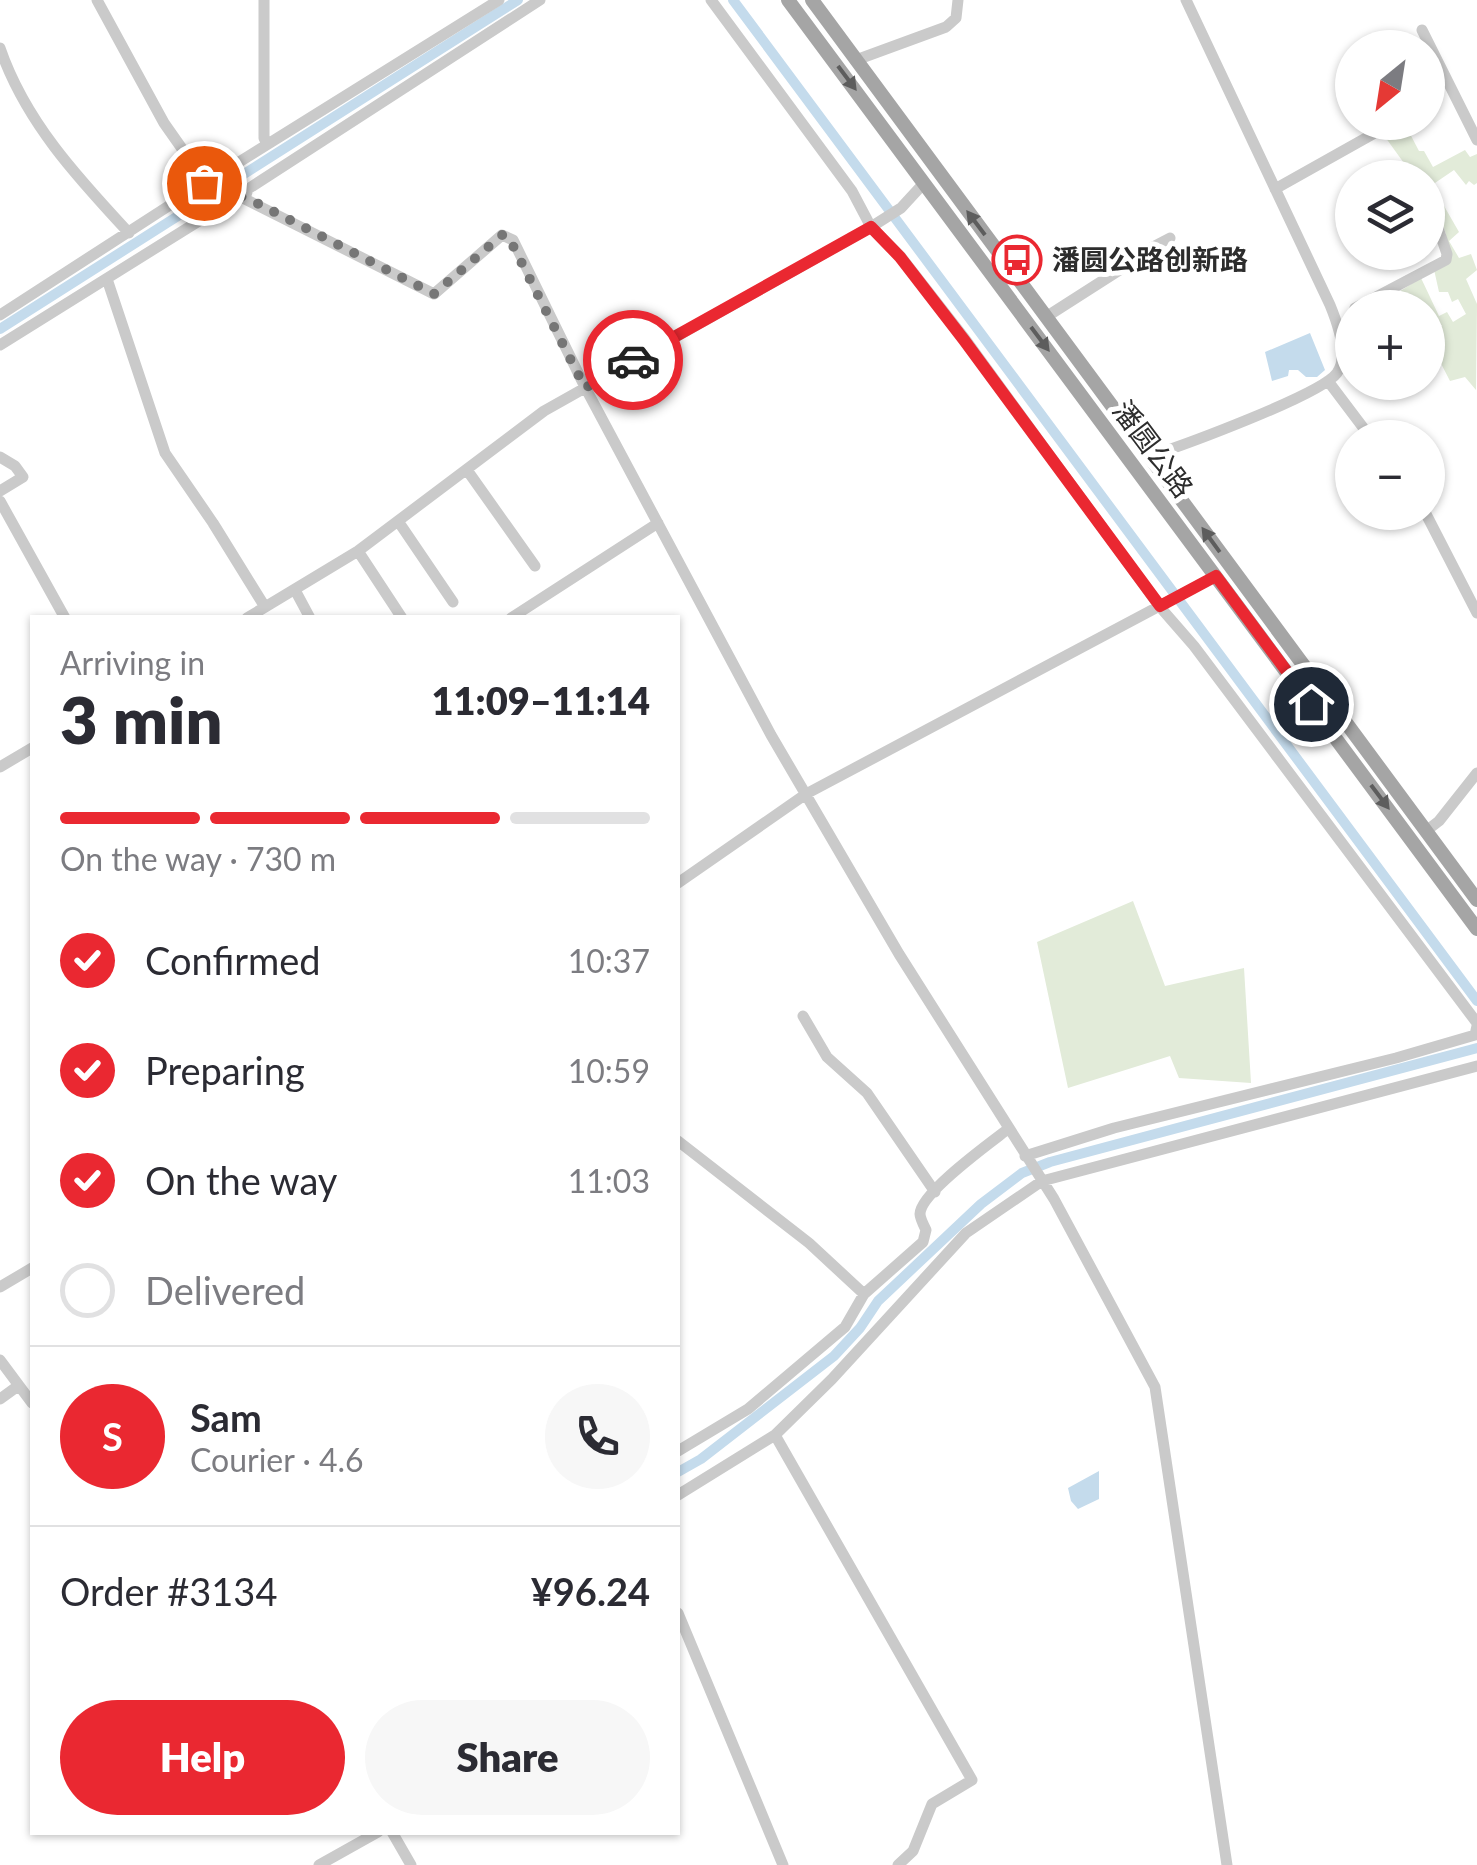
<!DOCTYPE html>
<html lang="en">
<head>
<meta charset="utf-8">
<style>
  body { margin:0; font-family:Lato,"Noto Sans SC",sans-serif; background:#f7f7f7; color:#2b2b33; height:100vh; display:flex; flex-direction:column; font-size:38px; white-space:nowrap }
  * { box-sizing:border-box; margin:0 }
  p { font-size:32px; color:#7c7c81 }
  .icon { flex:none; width:55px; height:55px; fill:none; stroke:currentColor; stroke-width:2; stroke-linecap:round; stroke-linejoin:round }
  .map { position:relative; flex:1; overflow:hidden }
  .side { position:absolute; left:30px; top:615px; width:650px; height:1220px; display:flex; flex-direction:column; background:#fff; border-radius:0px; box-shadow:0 2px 8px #0004 }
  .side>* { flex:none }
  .needle { width:65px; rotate:210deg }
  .buttons { position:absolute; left:1335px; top:30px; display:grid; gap:20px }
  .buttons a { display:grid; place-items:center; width:110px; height:110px; border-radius:50%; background:#fff; box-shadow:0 2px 8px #0004; font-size:50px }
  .pin { position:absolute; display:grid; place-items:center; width:85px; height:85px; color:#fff; margin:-42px; border:5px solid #fff; border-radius:50%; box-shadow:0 2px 10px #0007 }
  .courier { position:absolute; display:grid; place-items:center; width:100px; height:100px; margin:-50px; border:8px solid #ea2831; border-radius:50%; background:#fff; color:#222; box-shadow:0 2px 12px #0007 }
  .summary em { font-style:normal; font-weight:800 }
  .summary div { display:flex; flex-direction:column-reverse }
  .summary { display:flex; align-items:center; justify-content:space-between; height:170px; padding:0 30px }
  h1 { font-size:65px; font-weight:800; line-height:75px }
  .bar { display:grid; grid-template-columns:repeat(4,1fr); gap:15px 10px; align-content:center; height:120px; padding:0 30px }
  .bar i { height:12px; border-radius:8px; background:#e1e1e2 }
  .bar .active { background:#ea2831 }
  .bar p { grid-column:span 4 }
  .line { display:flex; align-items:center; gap:25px; padding:0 30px; border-top:2px solid #e1e1e2 }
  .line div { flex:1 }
  .round { display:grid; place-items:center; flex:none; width:105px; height:105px; border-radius:52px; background:#f7f7f7 }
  ol { padding:0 30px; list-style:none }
  li { display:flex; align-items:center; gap:30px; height:110px }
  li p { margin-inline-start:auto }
  li .icon { padding:10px; border-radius:50%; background:#ea2831; color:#fff; stroke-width:4 }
  li:last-child { color:#7c7c81 }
  li i { width:55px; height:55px; border:5px solid #e1e1e2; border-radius:50% }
  .primary-button { display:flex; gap:20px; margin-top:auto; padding:20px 30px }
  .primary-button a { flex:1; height:115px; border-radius:60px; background:#ea2831; color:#fff; font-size:40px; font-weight:800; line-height:115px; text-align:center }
  .primary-button a+a { background:#f7f7f7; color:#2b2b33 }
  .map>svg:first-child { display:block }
  .green { fill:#e2ebd9 }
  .water { fill:#c4dbec }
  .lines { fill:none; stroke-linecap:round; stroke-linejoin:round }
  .canal { stroke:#c4dbec; stroke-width:10 }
  .minor { stroke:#cacaca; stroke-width:11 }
  .major { stroke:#a5a5a5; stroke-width:14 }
  .oneway { fill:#5d5d5d }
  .done { stroke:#767676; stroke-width:10; stroke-dasharray:0 18 }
  .route { stroke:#ea2831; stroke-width:12 }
  .labels { text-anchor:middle; stroke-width:10; stroke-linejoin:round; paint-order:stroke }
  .poi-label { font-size:28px; font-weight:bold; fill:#2d2d2d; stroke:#fff; text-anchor:start }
  .street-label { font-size:28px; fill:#2d2d2d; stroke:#fff }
</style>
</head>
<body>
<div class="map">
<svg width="1477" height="1865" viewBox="0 0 1477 1865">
  <rect width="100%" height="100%" fill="#fff"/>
  <path class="green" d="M1375 123H1393L1398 133 1408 130 1419 151H1424L1433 167 1465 150 1470 157 1477 154V183L1474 185 1469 181 1466 185 1454 170 1432 185 1459 232 1449 241 1459 258 1471 254 1477 270 1466 279 1477 304 1476 390 1465 377 1450 381 1433 348 1442 325 1428 323V308L1418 302 1407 307 1397 293 1421 278 1439 316 1447 312 1453 322 1466 314 1458 299 1452 302 1448 292H1439L1433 265 1445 255 1446 234 1434 202 1428 206V178L1414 177Z
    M1133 901 1165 986 1244 968 1251 1083 1179 1078 1170 1056 1068 1088 1037 942Z"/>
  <path class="water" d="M1310 333 1325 370 1317 377H1306L1298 370H1289L1288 376 1272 381 1265 352Z
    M1099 1471V1499L1078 1509 1071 1501 1068 1488Z"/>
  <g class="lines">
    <path class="canal" d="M733 0 1477 1001
      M0 329 518 0
      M678 1472 701 1459 834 1356 860 1328 878 1301 981 1204 1022 1173 1050 1162 1477 1048"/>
    <path class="minor" d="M97 0 164 123 223 207
      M264 0V138L267 144
      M711 0 852 191 871 227 901 257 965 339 1160 607 1194 646 1477 1023
      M1422 30 1477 140
      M0 48C25 121 77 177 129 233
      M856 60 946 27 956 18 958 0
      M1275 189 1373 134
      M245 198 248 189 540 0
      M107 279 165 453 213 523 265 607
      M1355 308 1446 260 1447 254 1428 199
      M0 315 167 207 499 0
      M1046 317 1121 269 1128 260 1170 238
      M0 345 239 196 434 294 502 235 513 240 585 387 771 735 899 954 1054 1199 1155 1387 1227 1865
      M1328 381 1371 438
      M1150 456C1181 446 1321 395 1337 373 1349 356 1337 322 1330 305L1186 0
      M0 457 15 466 23 477 0 491
      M467 470 535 566
      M0 501 65 618
      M1425 512 1477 613
      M398 521 453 602
      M358 551 402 618
      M295 590 310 618
      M247 618 358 551 544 411 871 227 901 208 924 183
      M511 618 658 523
      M0 767 32 748
      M1426 831 1439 821 1477 773
      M678 883 806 794 1216 576
      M803 1016 827 1057 867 1093 935 1192
      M678 1141 809 1243 864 1294
      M1025 1156 1114 1128 1396 1058 1475 1035 1477 1026
      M0 1287 32 1268
      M0 1360 32 1403
      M0 1399 18 1386
      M775 1435 972 1780 932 1804 913 1851 898 1865
      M678 1451 748 1409 845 1327 864 1294 923 1242 926 1230C924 1226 920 1218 920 1214 920 1193 990 1143 1008 1129
      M678 1495 775 1435 832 1379 966 1233 1042 1181 1477 1066
      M678 1613 783 1865
      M392 1832 411 1865
      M319 1865 378 1832"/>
    <path class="major" d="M788 0 1477 929
      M812 0 1477 900"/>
  </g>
  <defs><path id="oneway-solid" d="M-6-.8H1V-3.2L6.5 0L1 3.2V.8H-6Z" transform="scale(2.5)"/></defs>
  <g class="oneway">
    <use href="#oneway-solid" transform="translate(847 78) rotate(53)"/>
    <use href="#oneway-solid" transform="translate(976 223) rotate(-127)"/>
    <use href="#oneway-solid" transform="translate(1040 339) rotate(53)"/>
    <use href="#oneway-solid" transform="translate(1211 540) rotate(-126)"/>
    <use href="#oneway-solid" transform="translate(1380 797) rotate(53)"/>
  </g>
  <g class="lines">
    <path class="done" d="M204 183 223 208 239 196 249 199 434 294 502 235 508 236 585 388 633 360"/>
    <path class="route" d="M633 360 871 227 900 257 964 340 1160 606 1216 576 1311 704"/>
  </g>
  <defs>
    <g id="bus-ring" transform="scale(2.5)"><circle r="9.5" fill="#fff" stroke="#ea2831" stroke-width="1.5"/><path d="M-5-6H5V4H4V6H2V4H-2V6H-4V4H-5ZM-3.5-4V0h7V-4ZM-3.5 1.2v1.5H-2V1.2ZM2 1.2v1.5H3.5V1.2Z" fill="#ea2831"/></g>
  </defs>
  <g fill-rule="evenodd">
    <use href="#bus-ring" x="1017" y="260"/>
  </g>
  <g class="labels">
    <g class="poi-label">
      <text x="1052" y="270">潘圆公路创新路</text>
    </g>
    <g class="street-label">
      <text transform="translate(1153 449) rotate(53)" y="10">潘圆公路</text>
    </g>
  </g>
</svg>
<div class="buttons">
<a><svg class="needle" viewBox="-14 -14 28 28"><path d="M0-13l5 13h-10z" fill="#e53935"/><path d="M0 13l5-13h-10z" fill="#7c7c81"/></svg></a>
<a><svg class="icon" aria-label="layers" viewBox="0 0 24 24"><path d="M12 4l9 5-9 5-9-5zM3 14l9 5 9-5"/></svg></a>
<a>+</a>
<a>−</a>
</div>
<div class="pin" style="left:204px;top:183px;background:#ea580c"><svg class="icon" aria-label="bag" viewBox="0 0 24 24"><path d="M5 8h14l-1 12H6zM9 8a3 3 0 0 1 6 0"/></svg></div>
<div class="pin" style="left:1311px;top:704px;background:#1f2937"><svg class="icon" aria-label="home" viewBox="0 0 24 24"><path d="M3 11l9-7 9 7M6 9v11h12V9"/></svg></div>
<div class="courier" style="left:633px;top:360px"><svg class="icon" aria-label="car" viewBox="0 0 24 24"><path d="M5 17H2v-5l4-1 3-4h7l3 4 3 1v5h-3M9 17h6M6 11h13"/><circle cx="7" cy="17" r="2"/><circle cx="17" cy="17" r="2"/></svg></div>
<section class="side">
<div class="summary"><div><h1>3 min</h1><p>Arriving in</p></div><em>11:09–11:14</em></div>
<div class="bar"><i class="active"></i><i class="active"></i><i class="active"></i><i></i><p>On the way · 730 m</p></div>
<ol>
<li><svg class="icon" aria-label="check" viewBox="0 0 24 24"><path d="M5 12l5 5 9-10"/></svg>Confirmed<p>10:37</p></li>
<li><svg class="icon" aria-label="check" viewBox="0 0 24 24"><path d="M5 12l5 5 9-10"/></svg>Preparing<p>10:59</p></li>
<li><svg class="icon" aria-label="check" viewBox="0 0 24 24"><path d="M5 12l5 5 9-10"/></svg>On the way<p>11:03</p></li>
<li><i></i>Delivered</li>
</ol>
<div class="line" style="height:180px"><b class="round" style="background:#ea2831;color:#fff">S</b><div><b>Sam</b><p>Courier · 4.6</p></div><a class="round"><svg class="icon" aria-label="phone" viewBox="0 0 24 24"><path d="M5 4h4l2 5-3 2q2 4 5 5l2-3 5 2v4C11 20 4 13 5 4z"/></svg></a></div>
<div class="line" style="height:130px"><div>Order #3134</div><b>¥96.24</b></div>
<div class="primary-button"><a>Help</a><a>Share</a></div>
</section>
</div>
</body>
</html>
